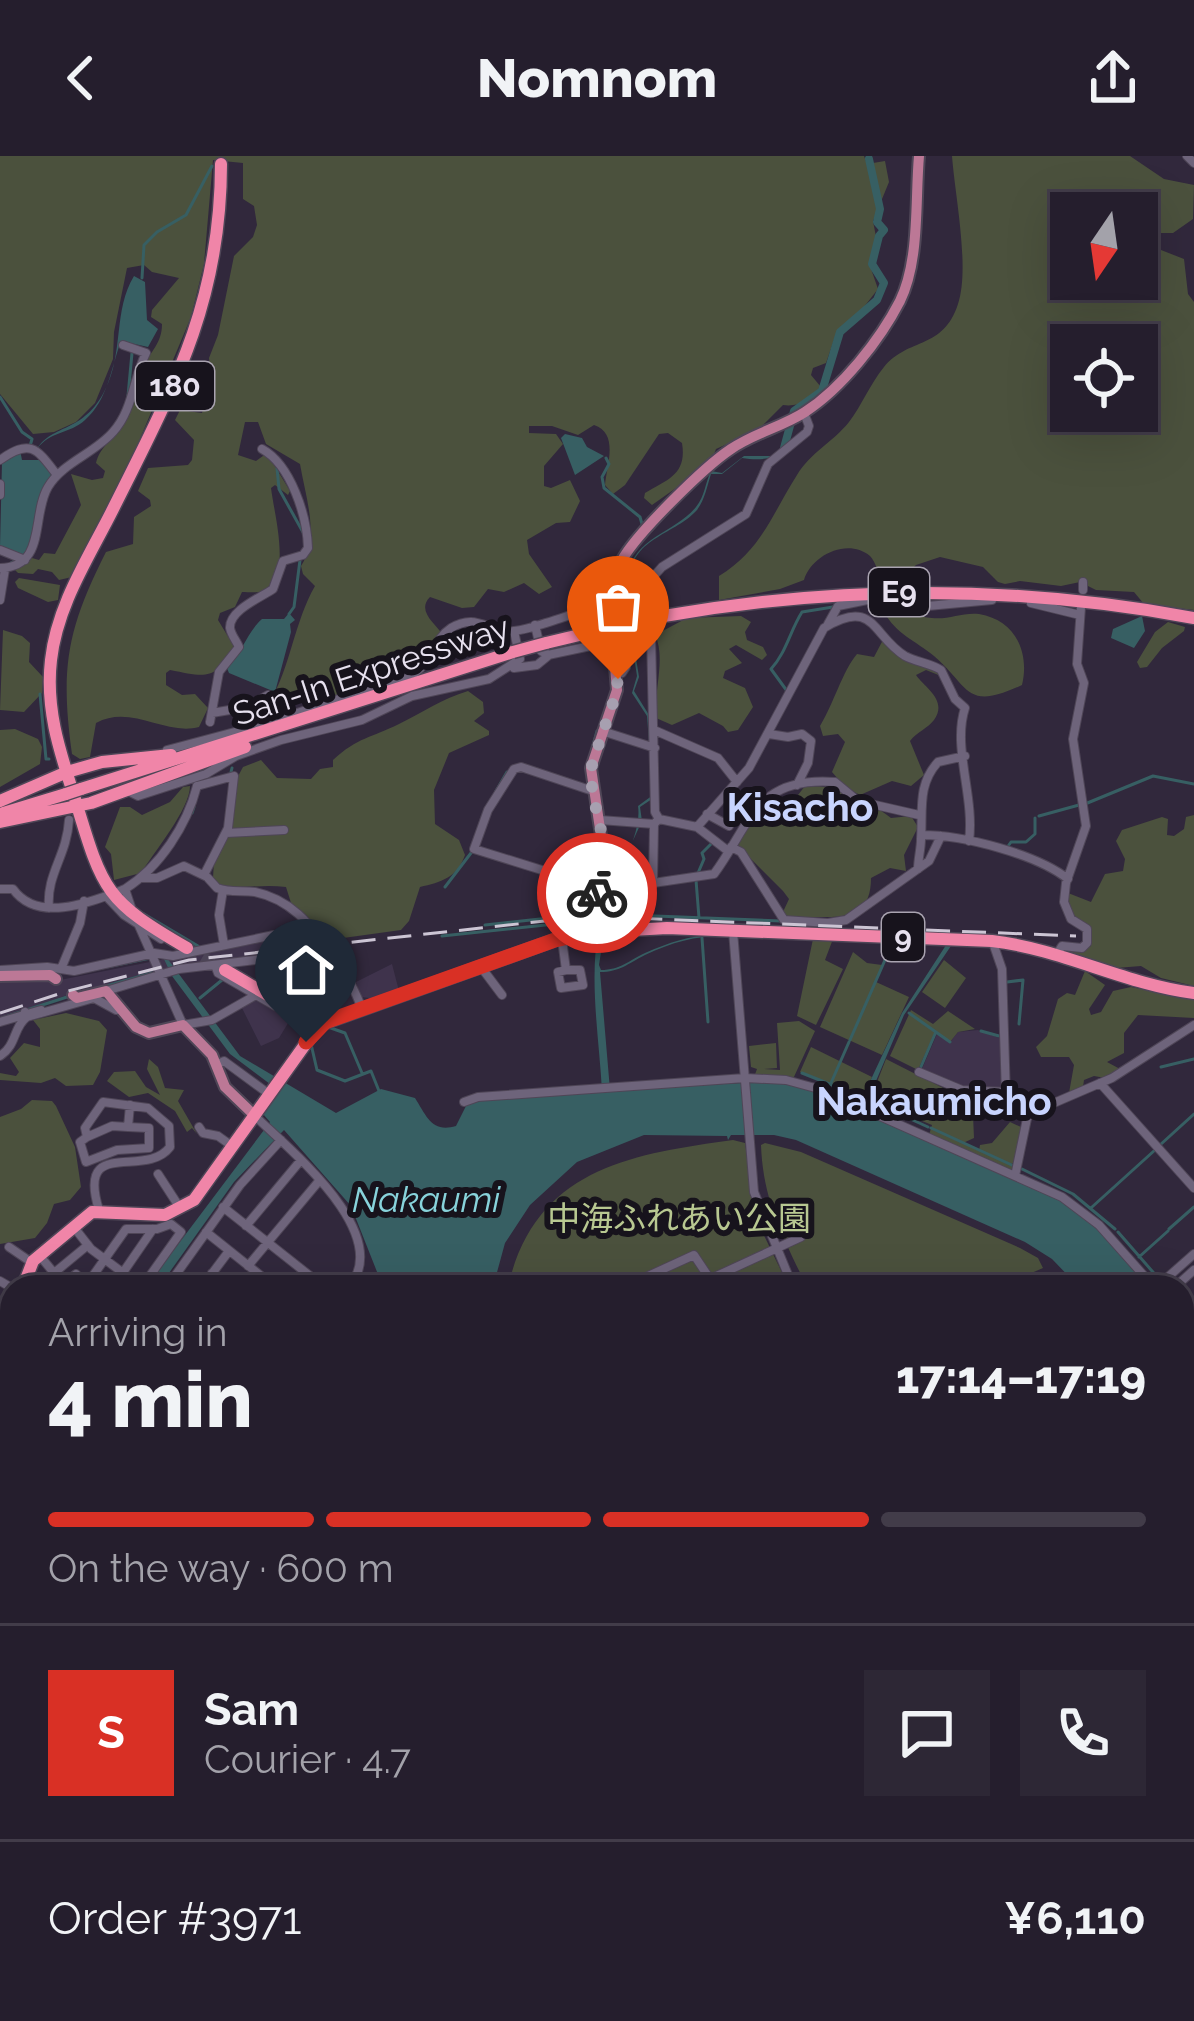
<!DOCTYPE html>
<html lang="en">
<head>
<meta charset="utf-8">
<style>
  body { margin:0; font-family:Raleway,"Noto Sans JP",sans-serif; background:#2d2735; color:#f1f3f6; height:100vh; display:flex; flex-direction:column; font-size:45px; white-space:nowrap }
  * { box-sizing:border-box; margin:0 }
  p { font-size:39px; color:#a3a2aa }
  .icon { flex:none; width:66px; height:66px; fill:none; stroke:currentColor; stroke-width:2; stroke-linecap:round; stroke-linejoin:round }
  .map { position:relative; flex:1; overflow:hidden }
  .drawer { position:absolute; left:0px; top:1119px; width:1194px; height:747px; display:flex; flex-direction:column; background:#251e2d; border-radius:36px 36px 0 0; box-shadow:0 12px 48px #0002,0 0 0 3px #423c49 }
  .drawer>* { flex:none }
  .needle { width:78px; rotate:193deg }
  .fabs { position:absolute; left:1050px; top:36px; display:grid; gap:24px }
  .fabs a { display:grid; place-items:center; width:108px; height:108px; border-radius:0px; background:#251e2d; box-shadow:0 12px 48px #0002,0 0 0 3px #423c49; font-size:60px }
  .pin { position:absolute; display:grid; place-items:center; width:102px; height:102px; color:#fff; margin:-123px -51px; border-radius:50% 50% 50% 0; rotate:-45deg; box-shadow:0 0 12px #0007 }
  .pin .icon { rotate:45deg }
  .courier { position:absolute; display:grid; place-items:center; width:120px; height:120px; margin:-60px; border:9px solid #d93025; border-radius:50%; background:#fff; color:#222; box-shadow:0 3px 15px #0007 }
  .overview em { font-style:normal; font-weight:800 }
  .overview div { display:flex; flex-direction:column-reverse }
  .overview { display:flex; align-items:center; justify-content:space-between; height:204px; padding:0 48px }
  h1 { font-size:78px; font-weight:800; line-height:90px }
  .bar { display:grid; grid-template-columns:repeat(4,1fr); gap:18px 12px; align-content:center; height:144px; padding:0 48px }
  .bar i { height:15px; border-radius:9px; background:#423c49 }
  .bar .current { background:#d93025 }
  .bar p { grid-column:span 4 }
  .line { display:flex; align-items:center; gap:30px; padding:0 48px; border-top:3px solid #423c49 }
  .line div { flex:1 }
  .round { display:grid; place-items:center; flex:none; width:126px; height:126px; border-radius:0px; background:#2d2735 }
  header { display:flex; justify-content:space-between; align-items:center; height:156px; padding:0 48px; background:#251e2d; font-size:54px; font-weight:800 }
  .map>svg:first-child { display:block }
  .built { fill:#3f334c }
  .green { fill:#4b513d; fill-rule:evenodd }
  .water { fill:#375f63 }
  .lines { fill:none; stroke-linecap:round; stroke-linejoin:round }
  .stream { stroke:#375f63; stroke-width:3 }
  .river { stroke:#375f63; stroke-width:8 }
  .highway-tunnel { stroke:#4c4457; stroke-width:12; stroke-dasharray:12 6; stroke-linecap:butt }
  .minor-casing { stroke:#4f4657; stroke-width:10 }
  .major-casing { stroke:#4f4657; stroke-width:14 }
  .highway-casing { stroke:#4f4657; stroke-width:15 }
  .minor { stroke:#6e647b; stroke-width:8 }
  .major { stroke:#bc7896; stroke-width:10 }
  .highway { stroke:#f085a8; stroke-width:12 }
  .rail { stroke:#ccc5d4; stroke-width:3; stroke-dasharray:24 12; stroke-linecap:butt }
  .highway-bridge-casing { stroke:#4f4657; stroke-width:15; stroke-linecap:butt }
  .highway-bridge { stroke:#f085a8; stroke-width:12 }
  .done { stroke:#a7a0b0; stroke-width:12; stroke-dasharray:0 21.6 }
  .route { stroke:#d93025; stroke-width:15 }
  .labels { text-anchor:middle; stroke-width:12; stroke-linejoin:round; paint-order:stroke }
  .shield { fill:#17131c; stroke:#a9a3b0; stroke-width:3 }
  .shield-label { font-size:30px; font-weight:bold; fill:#e7e1ef }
  .street-label { font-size:33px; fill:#e7e1ef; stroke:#17131c }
  .park-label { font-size:33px; fill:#b8c891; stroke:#17131c }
  .water-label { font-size:36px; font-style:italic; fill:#88d3db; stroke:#17131c }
  .quarter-label { font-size:39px; font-weight:bold; fill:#c8d4fe; stroke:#17131c }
</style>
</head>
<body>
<header><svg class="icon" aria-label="back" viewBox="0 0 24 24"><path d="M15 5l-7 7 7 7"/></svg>Nomnom<svg class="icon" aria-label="share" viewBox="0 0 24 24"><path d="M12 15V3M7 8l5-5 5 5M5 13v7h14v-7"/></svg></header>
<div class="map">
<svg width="1194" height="1865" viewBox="0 0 1194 1865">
  <rect width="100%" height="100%" fill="#31283c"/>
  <path class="built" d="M275 781 277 791 340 785V790L184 810 76 836 0 862V823L47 821 55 825Z
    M392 808 399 835 377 843 361 841 356 826Z
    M255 842 293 859 279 882 261 890 241 850Z
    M978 874 1002 883V934L962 933 921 915 937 878 950 886 958 876Z
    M0 1759 12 1764V1854H17L14 1865H0Z"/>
  <path class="green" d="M0 0H864L867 8 885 5 889 26 873 65 877 86 869 107 878 133 849 170 836 178 826 207 813 212 811 219 821 231C815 245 797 251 783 249L758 274 716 293 710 308 652 349 644 342 645 337C669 323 687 318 682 287L668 277 659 278 625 329 613 338 605 329C607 309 619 277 594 269L578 279 552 270H529V277L556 278 563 288 544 310V330L551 332 570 324 580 345 570 366 556 367 527 384 529 398 552 431 539 438 524 427 504 436 488 433 474 451 462 452 430 441C416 455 436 468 442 478L419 512 404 518 371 503 356 512 344 538C320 542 294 552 271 543 289 515 295 464 315 430L303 418 301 410C320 381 306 343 300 308L266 288 258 266H245L238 299 256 305 267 297 290 335 288 339 275 329 271 332C274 357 289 409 271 431 265 438 251 436 242 436L235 451 220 457 218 464 235 492C214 525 206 521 170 514L166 517V529L182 539 195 538 208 552 199 571C165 580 131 548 96 567L90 601 80 603 72 598C60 512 67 473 106 396L133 388 134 361 151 350 150 344 138 335 148 312 188 309 192 304 194 284 175 264 180 254 202 257 211 224 209 202 218 179 234 100 253 81 257 69 254 50 243 43V7L213 4 204 108 191 161 137 290 72 421 59 424 52 416 38 413 33 418 18 417 14 413 32 402 39 404 44 397 55 398 81 349 71 318 92 324 103 322 105 315 96 307C100 290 115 282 124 268 136 250 135 231 143 212 150 195 162 188 162 168L151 161 152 154 179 122 152 116 144 109 127 112 114 176 113 203 95 247 76 266 54 276 33 278 0 238Z
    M952 0H1130L1164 23 1194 29 1193 63 1173 77H1160L1157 86 1161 94 1184 103 1188 138 1194 146V454L1144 448 1134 436 1096 434 1080 426 1061 430 1020 425 1005 428 998 426 983 411 940 401 916 409 900 424 883 426C878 418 876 406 870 400 847 381 811 400 804 424L780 433 719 444V420C761 395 772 358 797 319 810 297 833 286 849 266 862 249 870 228 884 211 909 181 943 194 958 148 970 112 955 40 952 0ZM1071 57H1137V123H1071ZM1071 189H1137V255H1071Z
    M19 422 60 429 58 444 48 446 18 432 15 426Z
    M894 455C907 457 919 461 932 462 948 464 963 456 979 458 1015 464 1030 496 1022 529 965 556 970 531 934 500 916 485 896 478 884 456Z
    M741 460 751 466 745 476 747 484 763 491 767 499 762 504 736 489 729 493 742 507 725 515 723 522 745 532 753 551 738 574 728 576 723 570 699 557 672 569 656 562C654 533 666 501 655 479L687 462Z
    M1168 466 1185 471 1184 475 1162 492 1147 511 1140 512 1137 506 1155 476Z
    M3 474 22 480 30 487 29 506 43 521 42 537 24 556 0 554Z
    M884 482C901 499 924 503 941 520L926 514 916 519C925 532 948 544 934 564 928 572 917 576 910 585L924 619 911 630 892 625 860 639 845 631 832 616 845 586 838 578 823 580 820 570C834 547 842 516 857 498L874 501Z
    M468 535 483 546 484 557 474 565 489 575V579L449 597 434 634 435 668 459 684 465 699C457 722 441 726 420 731L409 765 401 774 336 783 292 750 286 731C263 728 242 733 219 730L213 722 214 705 227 680 288 673H231L236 624 243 611 261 604 277 622 311 623 320 613 333 611V604C358 581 371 582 399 568 423 556 442 543 468 535Z
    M15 573 38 583 42 591 40 608 0 631V574Z
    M190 630C190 653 154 696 141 717L114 724 111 698 105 691 120 651H130L142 659 170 646 183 631Z
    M805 630C838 629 866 642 891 662L911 660 918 671 904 699 906 715 890 712 871 722C871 756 852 762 820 761 805 761 795 767 782 758L789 743 783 735 738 690C749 663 760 647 791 648Z
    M1194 659V830L1161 822 1141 810 1116 812 1062 797 1064 793 1080 796 1091 790 1090 777 1066 752 1068 737 1091 746 1105 718 1123 715 1125 703 1116 685 1122 674 1162 661 1168 663 1167 679 1174 680 1184 673 1186 661Z
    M813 783H833L825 804 843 813 816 869 797 860Z
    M853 796 867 807 882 809 876 826 909 841 882 899 820 871Z
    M944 804 966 822 945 852 922 836Z
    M1085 815 1105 829 1089 853 1091 859 1101 856 1113 835 1131 831 1194 843V862L1138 859 1124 877V897L1107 906 1120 913 1105 922 1094 920 1084 924 1083 931 1069 937 1074 909 1069 901H1041L1036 891 1047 880 1058 843 1067 837 1075 839Z
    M911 854 933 868 948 855 975 873 958 876 950 886 935 876 918 914 890 900Z
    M66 857 99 865 107 874 100 916 93 929 66 930 55 922 41 927 0 924V917L16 920 19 916 10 902 24 887 40 891V873L33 864Z
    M799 865 815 875 793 923 754 921 757 913 751 911 749 890 776 887 777 912 764 913 780 914 777 867Z
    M811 891 872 921 863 941 800 916Z
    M149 903 158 911 165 932 184 934 178 945 197 978 192 972 187 976 175 955 148 937 129 941 107 925 114 916 135 915 146 931 160 939 147 913Z
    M886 903 947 934 986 940 973 959 974 982 963 987 979 995 980 989 992 987 1010 966 1021 971 1015 1007 1010 1008 1015 1011 1012 1016 929 979 932 969 870 944Z
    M32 944 52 945 56 950 75 991 81 1031 70 1044 54 1048 47 1067 35 1082 0 1088V961L21 953Z
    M733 984 745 987 756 1063 789 1131H508C535 1012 632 998 733 984Z
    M765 987 801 996 1020 1092 1038 1102 1043 1112 999 1131H807C783 1081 763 1045 761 989Z
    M1182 1282 1194 1295V1350L1182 1356Z
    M12 1303V1436L0 1434V1320Z
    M0 1587 12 1590V1734L0 1744Z
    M18 1854H100L96 1865H16Z"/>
  <path class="water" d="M134 120 145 126 147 164 158 173 148 191 121 185C111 212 108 244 85 264 70 278 50 275 37 293 52 268 84 277 105 234 124 197 113 154 134 120Z
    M565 278 582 282 587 291 604 300 575 319 561 282Z
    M786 287C781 304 760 305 742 302L722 318H711C707 330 705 343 697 354 677 377 632 383 631 419L649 427C647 454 653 479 636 502L639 521 634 535 649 559 655 641 640 651 642 665 611 732 599 809 601 814C620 814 628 805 645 797 673 785 699 776 729 780 699 779 674 785 645 799 627 808 620 816 600 816L610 934 761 926H784L816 935 1068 1047 1088 1062 1152 1131H1079L1052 1103 1025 1086 796 984 774 979H731L728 984 727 980 644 979 577 1006 530 1049 505 1087 493 1131H383L351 1050 284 974 234 1026 159 1131H146L270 966 263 958 278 934 230 898 172 820 163 801 75 819 50 815 1 818 0 815 51 812 72 816 164 798 240 900 336 957 381 933 415 942C427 961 432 977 456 970L468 946 477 942 602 935C599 879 588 820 600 765 608 730 643 683 638 650L653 639 647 560 632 537 637 520 634 501 647 470V428L628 420C633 381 675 377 696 351 705 340 705 327 711 315L722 317 744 300H773Z
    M20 294 22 304H44L53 318C30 349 46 401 3 410L20 400 0 391 2 306Z
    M289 457 295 464 290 468 291 476 275 536 229 517 226 510C243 498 246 477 262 463H284Z
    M1142 460 1145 475 1134 492 1111 482 1113 473Z
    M948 786 953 787 904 859 865 951 859 949 902 857Z
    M1182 1164 1194 1177V1247L1182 1235Z
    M0 1452H12V1535L0 1529Z
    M1194 1711V1865H1152L1147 1854H1182V1716Z
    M105 1854H869L879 1865H100Z"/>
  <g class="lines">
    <path class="stream" d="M142 122 144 89 157 76 186 59 212 10
      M128 240 132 197
      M0 241 22 276 32 283 30 290
      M606 302 609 308 602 321 604 332 640 361 642 368
      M277 312 279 333 304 378
      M289 458 294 451 300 404
      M787 535 771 513C786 497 790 475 802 456L833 451
      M40 538 46 603H49
      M588 608 597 575
      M231 616 232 612
      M496 635 507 616
      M1085 648 1153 620 1194 628
      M192 657 194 651
      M1039 660 1079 649
      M1006 693 1011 686H1026L1035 678V662
      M698 717 704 703 702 697 712 687
      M696 724 699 762
      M584 725 581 718 594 715 597 705
      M445 731 471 697
      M144 758 198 790
      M604 758 781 765
      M576 759V747L587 746V741
      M485 769 585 758
      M442 780 583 765
      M702 782 708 866
      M1007 826 1023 824 1019 868
      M289 828 330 836 342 825
      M103 831 152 817
      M200 842 222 824
      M909 857 950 886
      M2 862 67 841
      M328 871 345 877 362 917
      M981 875 999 880
      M850 884 892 788
      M311 888 317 914 345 925 371 915 379 935
      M1161 911 1194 903
      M920 913 935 878
      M802 917 857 939
      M831 927 849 886
      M873 946 928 971
      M931 972 1014 1010
      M1160 989 1194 958
      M1022 1013 1073 1038 1115 1073
      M1092 1051 1155 994
      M1169 1073 1194 1051
      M1118 1076 1159 1123
      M1139 1101 1168 1075
      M1182 1148 1194 1161
      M1182 1511 1194 1537
      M1182 1695 1193 1690
      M1064 1854 1069 1865"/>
    <path class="river" d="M784 292 794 255 822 235 840 176 877 144 884 127 872 108 879 80 884 74 877 66 880 53 869 3"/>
    <path class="highway-tunnel" d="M187 792 224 814"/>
    <g class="minor-casing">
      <path id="minor" d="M1187 0 1194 7
        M0 304C31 282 37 293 57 319
        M0 328V339
        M0 394 25 404
        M0 412C47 411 31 360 48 331 62 307 95 297 113 276 133 254 133 223 146 197L123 189
        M1083 426V434
        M612 433 625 432 651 441
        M0 444 5 413
        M1031 447 1080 459
        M828 468 838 450 872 443 928 450 992 444
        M535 469 541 495 548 499 614 485
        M620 480 626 485V511L622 517
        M620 480 652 476
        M514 512 537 509 548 500
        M212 557 247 551 268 539
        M210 566 219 516 239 491C236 484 231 479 230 472 229 454 262 441 273 433L283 405 303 399 308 392C307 360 291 309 262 293
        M654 574 718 602 737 626
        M602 575 655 592
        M769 578 788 581 802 578 811 585 808 607 797 629
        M167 594 265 568 415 517C432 505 434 483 451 472 474 458 484 472 506 475 524 478 586 452 609 447
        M197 630 234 620 228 672 204 719
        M128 635 138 640 206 618 236 600 281 584 362 564 412 540 489 523 520 503 514 475
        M593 635 521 611 514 613 488 654 474 693 606 734 714 718C751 668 755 620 835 626L858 645 919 659
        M707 658 729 670
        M659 663 697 671 728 695
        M600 664 654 668
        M697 671 749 612 824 472C875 441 872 480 905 500 916 506 930 507 941 514L955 543 965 552C952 591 975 641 969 685
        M226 677 284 674
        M922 679C963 679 1036 698 1068 723
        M731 691 741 696 784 764 828 767 846 764 929 705 941 680
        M918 713C918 703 921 693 921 683 923 654 917 629 938 606L965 600
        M143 722H157L184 710 207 721 217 732C230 737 242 734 255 736 284 742 319 768 321 798
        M653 727 654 668 659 663 655 656 650 435 653 421 662 411 746 358 768 308 807 276 809 270 804 257
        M0 733H13C38 768 91 746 125 733L131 751
        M125 733C160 711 187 669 197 630
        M223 734 219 759 224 789
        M106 740 124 759 161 783
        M49 752C46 718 67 700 69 664
        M139 770 183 869 212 864 256 839
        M733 775 754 1036 793 1131
        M562 783 566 814H580L583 829 561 832 558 816 566 814
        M993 787 1002 813 1006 940C1010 953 1019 960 1033 956L1112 922 1194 869
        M1057 798 1062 790 1082 792 1087 787V773L1071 763 1064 746 1066 727 1086 670 1073 583 1084 527 1077 508 1081 451
        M215 809 218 817 275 850 283 827 301 812V799
        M481 811 502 839
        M61 813 80 767 84 745
        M0 814 47 811 74 815 154 797 173 800 274 779 280 788 320 785
        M106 835 179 813 314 797C341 803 353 829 362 853
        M25 856 27 861 94 842 116 854
        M0 866 41 854
        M0 900C17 889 13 871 27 861
        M216 909 224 905 269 938
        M919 916 962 934 1006 936
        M1100 927 1194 1032
        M464 946 478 941 745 922 786 924 819 933 1062 1041 1099 1069 1154 1131
        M255 960C291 995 394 1078 349 1131
        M199 971 203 977 218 980 232 990
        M87 981 112 970 128 971 130 949
        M158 1018 180 1052
        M1015 1020 1028 958
        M223 1051 324 1131
        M99 1054C76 979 145 1024 170 991L169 970 148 952 103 946 85 972 87 981 80 986 86 1006 117 994 149 992V972L128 971
        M73 1070 91 1093 142 1131
        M246 1070 301 1004
        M206 1076 275 1131
        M9 1091 31 1106
        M40 1100 54 1117 88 1089
        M248 1110 319 1025
        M212 1117 229 1131
        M172 1123 182 1131
        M0 1125 12 1132
        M635 1126 694 1099 710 1123 801 1081
        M61 1130 76 1118 86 1129
        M1153 1130 1160 1128 1194 1098
        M36 1131 54 1117 63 1128
        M85 1131 126 1073H157L171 1068 181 1076 142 1131
        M113 1131 153 1073
        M167 1131 240 1029 281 984
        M202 1131 229 1095
        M1024 1131 1033 1127 1041 1131
        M1175 1131 1194 1114
        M0 1277 12 1280
        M1182 1277 1194 1290
        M1182 1359 1194 1353
        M1182 1366 1194 1391
        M0 1449 12 1448
        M1182 1657 1194 1683
        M0 1752 12 1742
        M1136 1854 1141 1865"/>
    </g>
    <g class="major-casing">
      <path id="major" d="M610 457C609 438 612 420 622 404 637 377 704 311 731 293 754 277 782 271 805 256 842 232 880 184 900 145 920 104 915 45 919 0
        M587 777 604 700 591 612 617 534 612 476
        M0 820 50 819 56 823
        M73 839 77 842 106 835 136 871 149 877 183 869 212 899 225 931 254 959"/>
    </g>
    <g class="highway-casing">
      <path id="highway" d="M664 460C840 429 1018 429 1194 462
        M546 487 634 466
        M81 633 513 496
        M0 645 67 616 102 606 171 599
        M0 658 66 638
        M0 666 91 647 245 591
        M187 792C106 745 103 736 76 646 61 599 45 555 51 504 57 449 89 401 113 353 173 233 221 146 221 8
        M225 814 319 869
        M23 1131 33 1105 92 1056 165 1059 194 1044 319 869 555 784 597 776 667 772 992 785C1062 793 1124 828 1194 837
        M0 1225 12 1175"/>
    </g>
    <use href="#minor" class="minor"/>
    <use href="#major" class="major"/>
    <use href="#highway" class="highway"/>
    <path class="rail" d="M0 857 68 835 189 804 554 764 607 761 1076 780"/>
    <g class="highway-bridge-casing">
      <path id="highway-bridge" d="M634 466 664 460
        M513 496 546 487
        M66 638 81 633"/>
    </g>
    <use href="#highway-bridge" class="highway-bridge"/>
  </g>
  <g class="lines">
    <path class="done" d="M597 737 604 688 592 635V608L615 541 618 523"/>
    <path class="route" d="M306 886 325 866 555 784 587 777 597 737"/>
  </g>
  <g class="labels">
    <g class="shield">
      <rect x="136" y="206" width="78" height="48" rx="9"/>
      <rect x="869" y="412" width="60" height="48" rx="9"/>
      <rect x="882" y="757" width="42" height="48" rx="9"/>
    </g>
    <g class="shield-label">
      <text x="175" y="240">180</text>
      <text x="899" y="446">E9</text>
      <text x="903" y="791">9</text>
    </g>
    <g class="street-label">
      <text transform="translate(371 514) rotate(-18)" y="12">San-In Expressway</text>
    </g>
    <g class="park-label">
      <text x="679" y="1074">中海ふれあい公園</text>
    </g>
    <g class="water-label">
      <text x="426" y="1056">Nakaumi</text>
    </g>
    <g class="quarter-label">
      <text x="800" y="665">Kisacho</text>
      <text x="934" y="959">Nakaumicho</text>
    </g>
  </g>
</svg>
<div class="fabs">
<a><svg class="needle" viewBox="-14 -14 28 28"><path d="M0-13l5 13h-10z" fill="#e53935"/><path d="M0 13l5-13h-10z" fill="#a3a2aa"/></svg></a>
<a><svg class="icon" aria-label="locate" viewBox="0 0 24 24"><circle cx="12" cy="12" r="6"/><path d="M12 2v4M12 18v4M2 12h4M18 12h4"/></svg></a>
</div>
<div class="pin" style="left:618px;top:523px;background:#ea580c"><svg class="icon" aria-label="bag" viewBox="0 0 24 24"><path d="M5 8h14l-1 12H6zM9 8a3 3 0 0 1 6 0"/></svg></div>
<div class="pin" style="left:306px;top:886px;background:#1f2937"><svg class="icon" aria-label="home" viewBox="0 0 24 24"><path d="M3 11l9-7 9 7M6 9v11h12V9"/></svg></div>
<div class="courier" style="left:597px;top:737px"><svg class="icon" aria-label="bike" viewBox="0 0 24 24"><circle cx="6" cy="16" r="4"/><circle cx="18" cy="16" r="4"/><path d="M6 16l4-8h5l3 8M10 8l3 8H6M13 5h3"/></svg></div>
<section class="drawer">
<div class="overview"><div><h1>4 min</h1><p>Arriving in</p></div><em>17:14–17:19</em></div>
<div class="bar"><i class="current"></i><i class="current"></i><i class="current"></i><i></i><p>On the way · 600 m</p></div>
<div class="line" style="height:216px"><b class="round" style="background:#d93025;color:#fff">S</b><div><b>Sam</b><p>Courier · 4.7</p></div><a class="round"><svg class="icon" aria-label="chat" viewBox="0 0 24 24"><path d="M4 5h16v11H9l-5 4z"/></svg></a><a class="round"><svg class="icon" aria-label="phone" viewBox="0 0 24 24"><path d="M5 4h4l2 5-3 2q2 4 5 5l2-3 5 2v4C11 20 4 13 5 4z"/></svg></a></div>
<div class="line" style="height:156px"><div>Order #3971</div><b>¥6,110</b></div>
</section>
</div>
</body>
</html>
